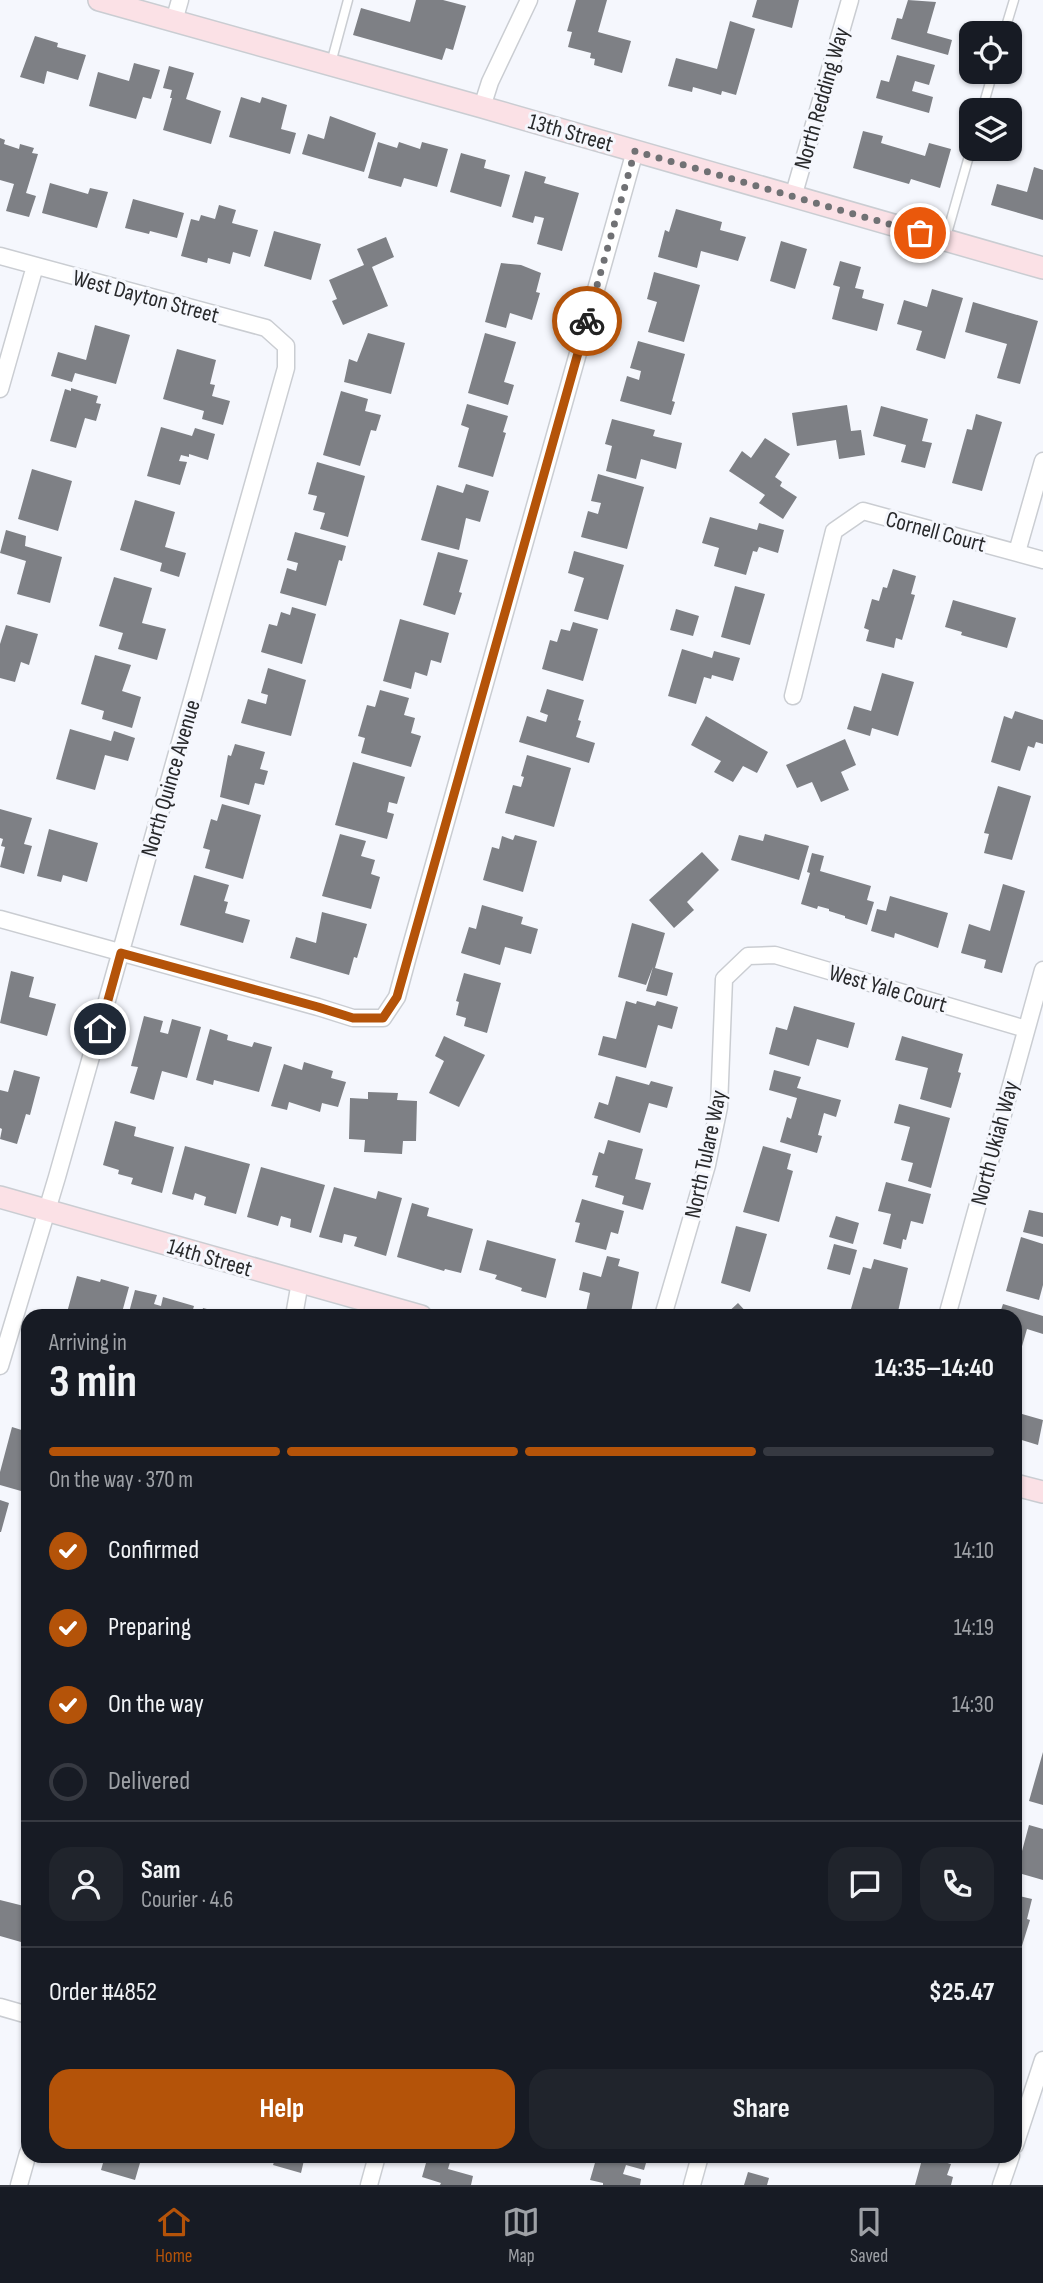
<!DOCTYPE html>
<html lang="en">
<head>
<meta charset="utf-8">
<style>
  body { margin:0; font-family:"Sofia Sans Condensed",sans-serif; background:#20242c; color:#f1f3f6; height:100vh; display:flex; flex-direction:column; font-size:26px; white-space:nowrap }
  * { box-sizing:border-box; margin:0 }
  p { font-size:23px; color:#9ea1a6 }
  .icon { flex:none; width:38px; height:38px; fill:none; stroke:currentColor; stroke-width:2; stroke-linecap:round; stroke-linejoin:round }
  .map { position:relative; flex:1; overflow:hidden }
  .side { position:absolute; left:21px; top:1309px; width:1001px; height:854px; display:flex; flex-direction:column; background:#171b24; border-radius:21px; box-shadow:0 2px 5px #0004 }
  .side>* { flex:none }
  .buttons { position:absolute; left:959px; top:21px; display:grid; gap:14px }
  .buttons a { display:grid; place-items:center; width:63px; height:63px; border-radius:14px; background:#171b24; box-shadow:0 2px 5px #0004; font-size:35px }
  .pin { position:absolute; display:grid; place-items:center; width:60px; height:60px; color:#fff; margin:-30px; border:4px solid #fff; border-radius:50%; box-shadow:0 2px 7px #0007 }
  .courier { position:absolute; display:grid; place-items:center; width:70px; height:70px; margin:-35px; border:5px solid #b45309; border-radius:50%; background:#fff; color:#222; box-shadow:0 2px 9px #0007 }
  .head em { font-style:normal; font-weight:700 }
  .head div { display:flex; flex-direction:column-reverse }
  .head { display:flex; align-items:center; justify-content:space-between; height:119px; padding:0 28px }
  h1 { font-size:46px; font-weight:700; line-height:52px }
  .bar { display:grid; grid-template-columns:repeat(4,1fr); gap:10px 7px; align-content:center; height:84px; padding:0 28px }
  .bar i { height:9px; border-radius:5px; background:#363941 }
  .bar .current { background:#b45309 }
  .bar p { grid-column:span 4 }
  .line { display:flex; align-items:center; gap:18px; padding:0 28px; border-top:2px solid #363941 }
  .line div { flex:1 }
  .round { display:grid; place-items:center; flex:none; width:74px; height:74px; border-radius:21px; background:#20242c }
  ol { padding:0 28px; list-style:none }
  li { display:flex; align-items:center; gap:21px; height:77px }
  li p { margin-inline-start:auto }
  li .icon { padding:7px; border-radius:50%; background:#b45309; color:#fff; stroke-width:4 }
  li:last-child { color:#9ea1a6 }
  li i { width:38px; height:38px; border:4px solid #363941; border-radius:50% }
  .primary-button { display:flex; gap:14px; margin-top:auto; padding:14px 28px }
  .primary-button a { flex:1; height:80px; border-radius:21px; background:#b45309; color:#fff; font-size:28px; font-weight:700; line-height:80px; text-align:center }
  .primary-button a+a { background:#20242c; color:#f1f3f6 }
  .menu { display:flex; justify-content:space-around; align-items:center; height:98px; border-top:2px solid #363941; background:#171b24; font-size:19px; color:#9ea1a6 }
  .menu a { display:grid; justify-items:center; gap:4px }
  .menu .current { color:#b45309 }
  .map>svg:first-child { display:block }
  .building { fill:#7e8085 }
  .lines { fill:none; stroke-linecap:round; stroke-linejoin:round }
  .lane-casing { stroke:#cacdd2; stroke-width:11 }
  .street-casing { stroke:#cacdd2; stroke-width:19 }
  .secondary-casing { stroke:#cacdd2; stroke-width:24 }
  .lane { stroke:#fff; stroke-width:8 }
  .street { stroke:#fff; stroke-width:16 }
  .secondary { stroke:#fbe1e6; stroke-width:21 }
  .done { stroke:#707174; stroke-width:7; stroke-dasharray:0 12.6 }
  .route { stroke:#b45309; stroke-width:9 }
  .labels { text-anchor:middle; stroke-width:6; stroke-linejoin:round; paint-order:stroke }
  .street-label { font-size:23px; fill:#28292b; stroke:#f5f7fd }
</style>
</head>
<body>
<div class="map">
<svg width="1043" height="2185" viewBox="0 0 1043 2185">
  <rect width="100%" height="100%" fill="#f5f7fd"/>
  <path class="building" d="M416 0H443L466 6 453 50 446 48 442 60 353 35 361 8 410 22Z
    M576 0H607L598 32 631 41 622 73 594 65 595 59 590 58 591 53 568 47 572 32 567 31Z
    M757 0H799L792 28 752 17Z
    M908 0 936 2 927 33 952 40 948 55 891 39 897 18 902 19Z
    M730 21 755 29 736 95 722 91 721 95 693 87 692 92 668 86 676 58 717 69Z
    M35 36 58 43 57 47 86 55 78 80 47 71 44 84 20 77Z
    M897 55 935 65 929 85 915 81 912 91 933 97 929 113 876 98 881 80 889 82Z
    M134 63 160 70 151 99 143 97 136 119 89 106 98 72 129 81Z
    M169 66 194 73 186 99 221 111 211 144 163 130 172 98H170L172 90 163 88Z
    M241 97 260 103 262 97 287 105 281 129 296 133 290 154 229 137Z
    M330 116 376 133 364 172 302 154 308 134 324 139Z
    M863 131 883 136 881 143 925 156 929 143 951 149 940 188 911 179 909 184 853 168Z
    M0 138 5 140 4 144 19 149 20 144 34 148 32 153 38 154 26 193 36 196 29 217 6 211 14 184 0 180Z
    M378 142 397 148 399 142 420 149 422 142 448 149 437 187 404 178 401 187 368 178Z
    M461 153 486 160 484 168 510 175 501 207 450 192Z
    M1034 167 1043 170V220L991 205 997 184 1027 192Z
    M525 171 546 177 544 183 579 193 562 251 537 244 544 218 535 216 533 223 512 217Z
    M50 183 88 194 90 188 108 192 97 228 42 213Z
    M133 199 184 213 177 238 150 231 149 234 125 228Z
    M219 205 236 210 232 223 258 230 250 257 233 252 230 264 208 258 207 263 181 256 191 219 199 221 201 215 215 219Z
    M676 209 722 222 720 230 746 237 738 261 701 251 697 268 658 257 665 230 669 232Z
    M274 231 321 244 311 280 264 266Z
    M386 237 394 257 372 267 388 306 343 325 332 301 337 299 329 280 364 265 357 249Z
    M781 241 807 249 795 289 770 281Z
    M840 261 861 267 855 288 864 290 862 298 884 304 877 331 832 319 840 287 833 285Z
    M501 263 521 265 541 273 536 292 540 293 532 320 510 313 506 328 485 322Z
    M654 272 700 285 684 342 648 332 657 302 647 299Z
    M932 289 963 298 945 359 916 350 922 331 897 324 904 300 927 307Z
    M973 302 1038 321 1020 384 997 378 1007 344 965 332Z
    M95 325 130 335 116 384 75 373 72 382 51 376 58 352 86 360Z
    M368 333 405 343 391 394 344 382 349 359 357 362Z
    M485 333 516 342 504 382 514 385 508 405 468 393Z
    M638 341 685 354 672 401 675 402 671 415 620 401 627 376 639 380 641 371 630 368Z
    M177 349 216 360 210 384 215 385 212 396 230 401 223 425 202 419 204 411 163 399Z
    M71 388 98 396 96 403 101 404 96 421 85 418 76 448 50 441 65 389 71 391Z
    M341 391 368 399 365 411 381 415 376 431 371 430 360 466 323 455Z
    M467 404 508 416 503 432 506 433 493 477 458 467 469 428 461 425Z
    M847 405 851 431 861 430 865 455 839 459 836 440 797 446 792 413Z
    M881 406 928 419 922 441 932 443 925 468 901 462 906 445 873 436Z
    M976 414 1002 422 982 491 952 483 967 429 972 430Z
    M612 419 655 430 653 436 682 443 676 469 641 459 636 479 606 471 612 446 605 444Z
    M161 427 192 436 195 428 215 434 208 460 189 454V457L181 455 179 461 187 462 180 485 147 476Z
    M765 438 790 454 775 477 782 482 780 486 797 497 783 519 759 503 765 495 729 471 742 451 751 458Z
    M317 462 365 476 348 537 320 529 325 513 313 510 317 496 308 494Z
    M32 469 72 481 58 531 18 519Z
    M598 474 644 487 627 549 581 537 588 511 598 514 601 503 591 501Z
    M466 484 489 491 480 522 466 518 459 550 421 540 437 485 463 493Z
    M135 500 175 512 165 547 186 553 179 577 160 571 162 563 120 550Z
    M710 517 757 530 759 523 784 530 778 553 759 547 757 552 753 551 746 575 714 566 719 548 702 543Z
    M6 530 26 536 25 546 62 557 50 603 17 594 26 561 0 553Z
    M295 532 346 546 342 561 339 560 326 606 280 593 287 568 296 571 298 563 287 560Z
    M574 551 624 565 608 620 574 611 584 578 568 573Z
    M438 552 468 560 459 592 462 593 455 615 423 605Z
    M893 569 916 576 911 594 915 595 902 640 896 638 894 648 866 641 869 630 864 628 872 599 879 601 883 587 887 588Z
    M114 577 152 588 142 623 166 629 157 660 118 649 123 633 99 626Z
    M735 586 765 594 750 645 721 637Z
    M953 600 1016 618 1007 648 961 635 962 632 945 627Z
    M292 607 316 614 302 664 261 652 269 624 277 626 281 612 290 615Z
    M676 609 699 616 693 636 670 630Z
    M400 619 449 633 441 663 431 660 427 676 415 672 411 689 383 681Z
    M573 622 598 629 583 681 542 669 550 640 557 642 561 629 570 631Z
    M6 625 38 634 29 665 21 662 15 682 0 678V644Z
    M682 649 712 658 714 651 740 658 733 681 712 675 711 679 704 677 696 704 668 696Z
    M95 655 131 665 122 691 141 697 132 728 102 719 104 711 81 704Z
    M268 668 306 680 291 736 241 723 248 699 266 704 268 695 261 693Z
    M882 673 914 682 898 736 872 728 870 736 847 729 854 706 871 711Z
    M547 689 584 700 578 720 581 721 576 737 595 743 589 763 519 742 527 716 546 722 548 715 540 712Z
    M380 690 409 698 404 715 415 718 411 733 421 736 411 767 361 753 365 738 358 736 367 705 375 707Z
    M1015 711 1043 720V744L1036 742 1034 748 1028 746 1020 771 991 762 1004 716 1012 719Z
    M706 716 768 752 757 773 743 766 733 782 714 772 721 761 691 745Z
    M70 729 111 741 114 731 135 738 128 761 105 755 95 790 56 779Z
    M845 739 856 765 841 772 849 790 821 802 812 782 797 788 786 765Z
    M235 744 265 752 260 769 268 771 264 785 255 783 249 805 220 797 228 755 231 756Z
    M527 755 571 768 554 827 505 813 513 785 521 787 524 777 521 776Z
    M353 762 405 777 397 804 389 802 387 812 394 814 387 839 335 825Z
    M998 786 1031 796 1012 860 984 853 989 834 984 833Z
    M222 804 261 815 243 879 205 868 210 850 203 848 211 819 217 821Z
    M0 809 32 818 24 844 32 846 24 874 0 867 5 847 1 846 3 839 0 838Z
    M49 829 98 843 87 882 63 875 61 882 37 876Z
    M340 834 366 841 361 856 375 860 371 874 380 877 371 909 322 896Z
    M765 834 809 846 799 880 731 860 739 835 763 841Z
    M515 835 537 841 523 892 483 880 492 847 499 849 502 836 513 840Z
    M702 852 719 870 687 902 694 910 674 928 649 900Z
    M812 853 824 856 820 871 871 886 867 900 874 902 867 925 845 918V916L829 911V909L818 906 817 909 801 904 810 873 807 872Z
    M194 875 229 885 224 901 228 902 225 913 250 920 243 943 180 925Z
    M1003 884 1025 891 1002 973 984 968 986 960 961 953 969 924 990 931Z
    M890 896 948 913 938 948 895 933 894 938 871 931 877 909 886 911Z
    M482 905 523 917 521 924 538 929 531 954 505 947 500 965 461 953 469 927 476 929Z
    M322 912 367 924 357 958 354 957 349 975 290 958 296 937 316 943Z
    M632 923 665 933 655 968 673 973 667 996 646 991 653 967 646 985 618 977Z
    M11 971 34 977 29 997 56 1004 47 1036 0 1023Z
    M464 973 501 983 487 1033 464 1026 466 1018 456 1015 459 1002 456 1001Z
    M626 1001 636 1004 637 1001 655 1006 657 1001 678 1007 672 1029 658 1025 646 1068 598 1055 603 1036 616 1039Z
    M794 1006 855 1023 848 1048 817 1039 809 1066 769 1054 776 1027 787 1030Z
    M144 1016 163 1021 160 1032 168 1034 172 1019 201 1027 187 1078 162 1071 154 1100 130 1093 138 1067 131 1066Z
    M210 1029 228 1035 227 1040 252 1047 254 1042 272 1047 259 1092 214 1080 213 1085 196 1080Z
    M444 1036 485 1055 459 1107 429 1093 444 1061 435 1056Z
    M902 1036 963 1054 958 1072 961 1073 951 1108 920 1099 928 1068 895 1060Z
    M304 1062 333 1071 331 1078 346 1082 338 1107 322 1103 320 1112 289 1102 287 1110 271 1106 284 1064 302 1070Z
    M14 1070 40 1077 30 1115 26 1114 17 1144 0 1139 2 1129 0 1128V1090L8 1092Z
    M774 1070 801 1077 797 1088 841 1100 836 1117 824 1113 818 1135 822 1136 817 1153 780 1142 787 1117 791 1119 797 1098 769 1090Z
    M616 1076 649 1085 651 1081 673 1087 667 1108 649 1103 640 1133 594 1118 599 1102 608 1105Z
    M368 1092 398 1093 397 1100 417 1101 416 1141H403L402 1154 364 1152 365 1140 349 1139 350 1098 368 1099Z
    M899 1104 950 1118 931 1188 908 1181 913 1163 901 1160 910 1127 894 1123Z
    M115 1121 136 1127 134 1136 174 1147 162 1193 131 1184 133 1178 118 1174 119 1170 103 1165Z
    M608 1140 643 1149 635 1179 651 1183 643 1210 622 1204 624 1196 595 1187 598 1176 592 1175 599 1152 604 1154Z
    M185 1146 250 1164 236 1214 204 1205 206 1197 195 1193 193 1200 172 1194Z
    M763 1146 791 1154 787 1169 793 1171 779 1222 743 1212Z
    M261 1167 325 1185 311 1233 290 1227 291 1219 281 1216 278 1226 247 1217Z
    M886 1182 931 1194 923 1224 911 1221 906 1240 903 1239 901 1249 883 1244 891 1214 878 1211Z
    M334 1187 376 1199 378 1191 402 1198 386 1256 354 1246 357 1237 344 1234 342 1243 319 1237Z
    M582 1199 624 1211 618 1234 611 1232 606 1250 575 1242 580 1223 575 1222Z
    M412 1203 429 1208 427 1216 473 1229 461 1273 445 1269 444 1271 397 1257Z
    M1029 1210 1043 1213V1237L1023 1232Z
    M836 1216 859 1223 853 1244 829 1237Z
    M736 1226 767 1234 750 1292 721 1283Z
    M1021 1237 1043 1244V1285L1039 1300 1006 1291Z
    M487 1240 556 1259 546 1298 521 1291 522 1288 495 1279 497 1275 479 1270Z
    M834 1244 857 1250 850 1275 827 1269Z
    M607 1256 620 1259 618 1266 639 1272 631 1312 628 1311 627 1316H585L590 1293 579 1290 583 1272 601 1277Z
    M874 1259 908 1268 897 1316H849L863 1267 871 1269Z
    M77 1276 100 1282 101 1279 129 1287 121 1316H66Z
    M135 1290 157 1295 154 1304 161 1306 163 1297 194 1306 191 1316H128Z
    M738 1303 750 1316H724Z
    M1003 1304 1043 1316V1334L1027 1329 1018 1360 1015 1359V1316H999Z
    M203 1308 230 1315V1316H201Z
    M1015 1412 1043 1420 1038 1445 1015 1438Z
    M12 1427 28 1432V1483L24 1482 21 1491 0 1485V1472Z
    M0 1500 9 1503 1 1532H0Z
    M1043 1752V1805L1029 1801Z
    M1029 1825 1043 1829V1880L1015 1872V1849L1022 1851Z
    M1015 1895 1032 1899 1027 1919 1030 1920 1020 1952 1015 1950Z
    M0 1900 28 1907V1944L0 1936Z
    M105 2156H142L135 2180 101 2170Z
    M276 2156H305L301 2173 273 2165Z
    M428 2156 450 2162 448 2169 473 2176 471 2185H440L441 2183 422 2177Z
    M597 2156H648L644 2170 626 2165 623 2174 641 2179 640 2185H603V2183L590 2180Z
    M923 2156 951 2164 947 2175 953 2177 951 2185H915Z
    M748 2172 769 2178 767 2185H744Z"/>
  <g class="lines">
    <g class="lane-casing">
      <path id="lane" d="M1004 33 1014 0
        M331 63 348 0
        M982 110 993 72
        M946 237 971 149"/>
    </g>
    <g class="street-casing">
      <path id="street" d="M174 21 180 0
        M482 107 490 82 529 0
        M793 197 850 0
        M0 256 266 328 286 346V368L57 1177 0 1366
        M0 389 35 266
        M1017 552 1043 461
        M793 696 834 531 863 511 1043 560
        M0 919 318 1007 353 1018H383L397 997 407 960 635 151
        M294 1316 300 1282
        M663 1316 707 1165 719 1107 724 979 748 956 775 955 1026 1029
        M947 1316 1043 970
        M0 2007 28 2015
        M1015 2145 1043 2060
        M19 2185 28 2153
        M369 2185 377 2156
        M692 2185 700 2156
        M1001 2185 1011 2156"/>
    </g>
    <g class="secondary-casing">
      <path id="secondary" d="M99 0 482 107 1043 268
        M0 1197 421 1316
        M1015 1485 1043 1492"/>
    </g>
    <use href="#lane" class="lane"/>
    <use href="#street" class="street"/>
    <use href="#secondary" class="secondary"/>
  </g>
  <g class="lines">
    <path class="done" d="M587 321 635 151 920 233"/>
    <path class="route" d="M100 1029 121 953 318 1007 353 1018H383L397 997 587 321"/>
  </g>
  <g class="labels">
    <g class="street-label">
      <text transform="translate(821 98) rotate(-74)" y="8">North Redding Way</text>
      <text transform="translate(571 132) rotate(16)" y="8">13th Street</text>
      <text transform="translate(146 296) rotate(15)" y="8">West Dayton Street</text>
      <text transform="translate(936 531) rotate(15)" y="8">Cornell Court</text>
      <text transform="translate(170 778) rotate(-74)" y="8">North Quince Avenue</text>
      <text transform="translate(888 988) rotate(16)" y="8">West Yale Court</text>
      <text transform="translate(994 1143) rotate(-75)" y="8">North Ukiah Way</text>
      <text transform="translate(705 1154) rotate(-78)" y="8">North Tulare Way</text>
      <text transform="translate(210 1257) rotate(16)" y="8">14th Street</text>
    </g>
  </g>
</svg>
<div class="buttons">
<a><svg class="icon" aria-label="locate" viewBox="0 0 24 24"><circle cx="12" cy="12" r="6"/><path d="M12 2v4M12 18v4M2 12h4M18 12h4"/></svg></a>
<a><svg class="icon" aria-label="layers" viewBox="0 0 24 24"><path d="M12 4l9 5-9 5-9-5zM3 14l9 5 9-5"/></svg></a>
</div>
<div class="pin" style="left:920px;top:233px;background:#ea580c"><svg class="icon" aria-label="bag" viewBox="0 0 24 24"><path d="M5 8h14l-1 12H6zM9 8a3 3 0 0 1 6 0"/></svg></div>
<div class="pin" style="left:100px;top:1029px;background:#1f2937"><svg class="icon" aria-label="home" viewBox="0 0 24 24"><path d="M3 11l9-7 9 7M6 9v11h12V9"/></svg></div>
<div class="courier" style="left:587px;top:321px"><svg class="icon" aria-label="bike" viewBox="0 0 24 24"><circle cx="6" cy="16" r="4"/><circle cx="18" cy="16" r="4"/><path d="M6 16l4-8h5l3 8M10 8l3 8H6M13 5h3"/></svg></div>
<section class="side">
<div class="head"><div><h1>3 min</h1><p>Arriving in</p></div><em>14:35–14:40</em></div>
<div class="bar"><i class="current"></i><i class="current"></i><i class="current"></i><i></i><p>On the way · 370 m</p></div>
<ol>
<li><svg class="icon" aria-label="check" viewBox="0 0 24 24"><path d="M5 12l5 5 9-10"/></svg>Confirmed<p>14:10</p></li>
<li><svg class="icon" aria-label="check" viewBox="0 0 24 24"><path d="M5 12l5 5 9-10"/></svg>Preparing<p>14:19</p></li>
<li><svg class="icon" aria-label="check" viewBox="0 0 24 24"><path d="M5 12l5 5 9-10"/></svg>On the way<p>14:30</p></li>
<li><i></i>Delivered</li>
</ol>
<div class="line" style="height:126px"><a class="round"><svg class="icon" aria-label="person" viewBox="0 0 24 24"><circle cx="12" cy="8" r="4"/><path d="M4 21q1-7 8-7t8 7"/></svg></a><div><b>Sam</b><p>Courier · 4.6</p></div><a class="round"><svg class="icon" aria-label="chat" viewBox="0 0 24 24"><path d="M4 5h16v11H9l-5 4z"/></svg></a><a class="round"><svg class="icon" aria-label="phone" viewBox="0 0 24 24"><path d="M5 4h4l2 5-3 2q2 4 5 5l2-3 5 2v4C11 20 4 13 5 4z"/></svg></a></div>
<div class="line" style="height:91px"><div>Order #4852</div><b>$25.47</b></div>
<div class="primary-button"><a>Help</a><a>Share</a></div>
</section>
</div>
<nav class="menu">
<a class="current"><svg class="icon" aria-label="home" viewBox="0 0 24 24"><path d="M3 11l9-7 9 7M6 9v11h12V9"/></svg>Home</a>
<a><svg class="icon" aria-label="map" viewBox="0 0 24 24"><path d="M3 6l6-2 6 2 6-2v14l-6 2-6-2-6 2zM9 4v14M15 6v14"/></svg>Map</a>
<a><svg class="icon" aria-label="saved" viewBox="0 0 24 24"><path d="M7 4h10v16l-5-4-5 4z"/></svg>Saved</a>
</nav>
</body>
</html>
